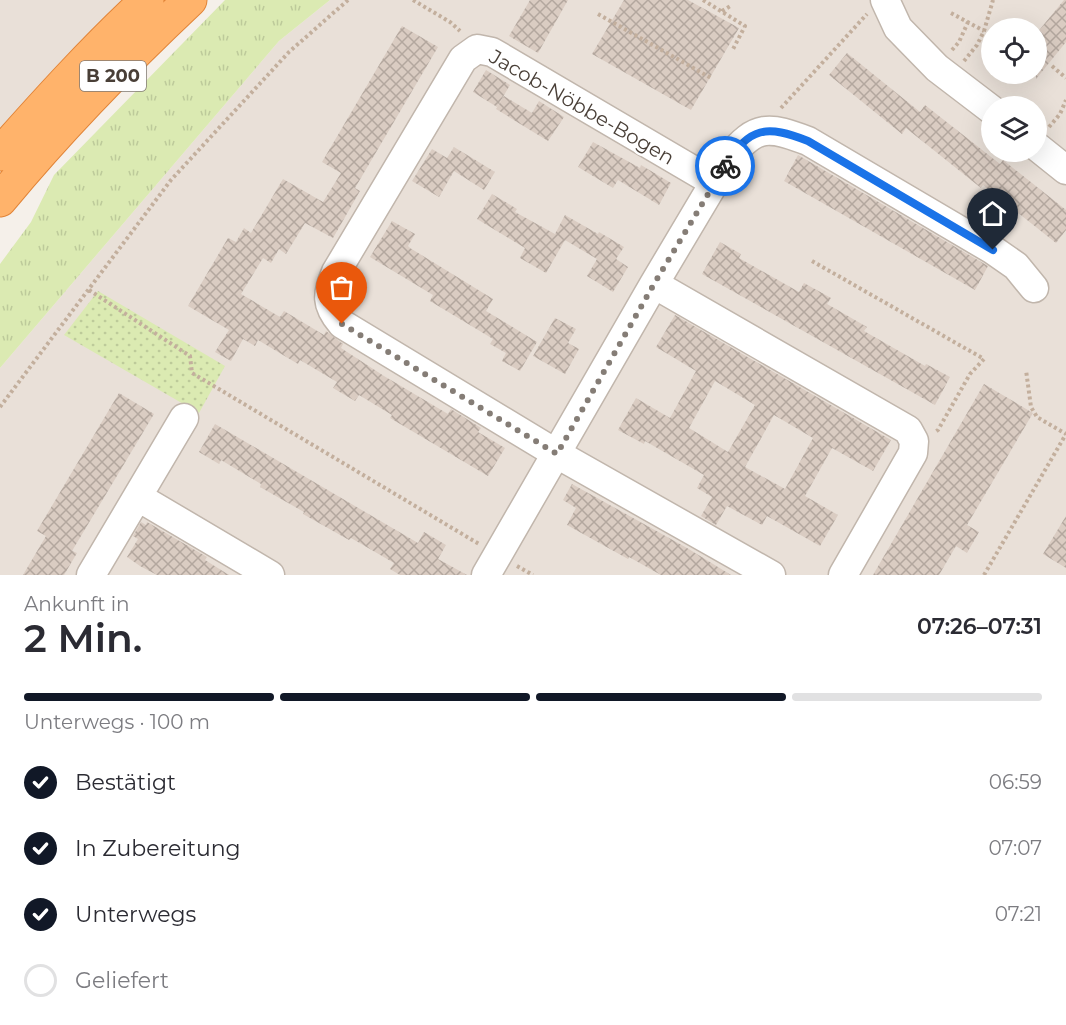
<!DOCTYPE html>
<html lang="de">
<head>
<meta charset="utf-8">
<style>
  body { margin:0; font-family:Montserrat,sans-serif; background:#f2f2f3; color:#2b2b33; height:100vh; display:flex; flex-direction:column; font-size:22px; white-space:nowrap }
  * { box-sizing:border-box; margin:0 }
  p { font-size:20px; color:#7c7c81 }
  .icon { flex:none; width:33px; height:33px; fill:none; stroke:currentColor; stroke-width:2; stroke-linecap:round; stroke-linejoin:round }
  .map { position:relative; height:575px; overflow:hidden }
  .drawer { display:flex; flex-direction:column; background:#fff; flex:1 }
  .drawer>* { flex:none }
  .controls { position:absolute; left:981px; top:18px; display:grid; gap:12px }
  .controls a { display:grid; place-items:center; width:66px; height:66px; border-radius:50%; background:#fff; box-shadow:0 6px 24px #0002; font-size:30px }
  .pin { position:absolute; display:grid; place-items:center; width:51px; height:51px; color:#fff; margin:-62px -26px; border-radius:50% 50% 50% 0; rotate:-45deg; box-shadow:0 0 6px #0007 }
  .pin .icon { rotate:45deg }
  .courier { position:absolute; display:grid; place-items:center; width:60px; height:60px; margin:-30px; border:4px solid #1a73e8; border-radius:50%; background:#fff; color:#222; box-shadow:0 2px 8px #0007 }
  .summary em { font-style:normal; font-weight:600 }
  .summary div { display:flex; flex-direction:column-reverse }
  .summary { display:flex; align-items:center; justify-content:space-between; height:102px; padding:0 24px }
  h1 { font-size:39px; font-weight:600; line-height:45px }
  .bar { display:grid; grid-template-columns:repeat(4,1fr); gap:9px 6px; align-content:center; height:72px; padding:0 24px }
  .bar i { height:8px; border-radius:4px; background:#e1e1e2 }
  .bar .on { background:#111827 }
  .bar p { grid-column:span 4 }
  ol { padding:0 24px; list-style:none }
  li { display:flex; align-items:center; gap:18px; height:66px }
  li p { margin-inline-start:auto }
  li .icon { padding:6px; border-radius:50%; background:#111827; color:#fff; stroke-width:4 }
  li:last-child { color:#7c7c81 }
  li i { width:33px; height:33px; border:3px solid #e1e1e2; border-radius:50% }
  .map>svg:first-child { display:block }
  .residential { fill:#e9e0d8; fill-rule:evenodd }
  .grass { fill:url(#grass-tufts) }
  .park { fill:url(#park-dots) }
  .building { fill:url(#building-cross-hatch); fill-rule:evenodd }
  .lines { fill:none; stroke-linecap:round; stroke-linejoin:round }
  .minor-casing { stroke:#c1b6ac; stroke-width:31 }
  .highway-casing { stroke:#e18438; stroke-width:35 }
  .path { stroke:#c3af9d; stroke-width:4; stroke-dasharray:3 3; stroke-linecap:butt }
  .minor { stroke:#fff; stroke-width:28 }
  .highway { stroke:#ffb36b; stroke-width:33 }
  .done { stroke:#857d76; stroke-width:6; stroke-dasharray:0 10.8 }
  .route { stroke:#1a73e8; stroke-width:8 }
  .labels { text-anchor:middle; stroke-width:5; stroke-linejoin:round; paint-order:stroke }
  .shield { fill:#fff; stroke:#807973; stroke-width:1.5 }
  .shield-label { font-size:18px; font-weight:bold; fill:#493f37 }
  .street-label { font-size:20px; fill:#493f37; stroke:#fff }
</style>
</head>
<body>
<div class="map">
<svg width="1066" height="575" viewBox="0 0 1066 575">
  <defs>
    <pattern id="grass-tufts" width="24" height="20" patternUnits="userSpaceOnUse" patternTransform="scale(1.5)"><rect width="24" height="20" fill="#dbeab2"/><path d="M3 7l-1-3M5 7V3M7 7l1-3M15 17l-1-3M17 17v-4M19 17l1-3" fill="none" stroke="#bdca9a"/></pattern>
    <pattern id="park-dots" width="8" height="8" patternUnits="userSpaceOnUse" patternTransform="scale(1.5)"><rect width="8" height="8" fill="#dbeab2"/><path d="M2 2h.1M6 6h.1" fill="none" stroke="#bdca9a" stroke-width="1.8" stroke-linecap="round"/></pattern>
    <pattern id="building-cross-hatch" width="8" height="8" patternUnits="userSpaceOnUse" patternTransform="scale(1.5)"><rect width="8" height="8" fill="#daccc2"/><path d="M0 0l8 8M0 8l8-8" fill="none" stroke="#b3a79e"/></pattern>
  </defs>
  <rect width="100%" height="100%" fill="#f5f0ea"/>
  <path class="residential" d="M0 0H130L0 147Z
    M330 0H1066V575H0V368L279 41ZM992 28H1036V74H992ZM992 106H1036V152H992Z"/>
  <path class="grass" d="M225 0H330L279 41 0 368V264L31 222 54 175Z"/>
  <path class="park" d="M98 291 225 366 199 413 64 335Z"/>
  <path class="building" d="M530 0H568L538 53 509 36Z
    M624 0H688L739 28 691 110 592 54Z
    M1064 0H1066V42L1036 79V34Z
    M402 26 438 47 355 188 360 191 333 238 305 223 286 254 279 249 271 263 263 258 241 294 280 317 284 311 324 335 326 331 343 344 341 348 384 376 448 414 451 409 481 428 478 432 505 448 488 476 390 418 392 415 359 395 355 401 333 388 337 382 300 360 298 364 258 340 255 346 243 339 231 361 215 352 229 330 188 306 228 238 236 242 244 228 251 233 283 179 323 202 341 173 322 162Z
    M847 53 920 112 925 105 1000 164 1003 160 1066 210V230L1056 243 983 185 981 188 906 128 902 134 829 75Z
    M486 70 510 85 497 107 473 92Z
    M504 96 532 113 539 101 564 117 548 141 496 109Z
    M593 142 640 168 641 165 671 183 659 205 618 180 613 188 578 167Z
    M454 147 495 172 484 190 454 171 439 197 412 181 432 149 447 158Z
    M798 155 988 266 975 290 784 181Z
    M492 194 517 209 515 212 555 234 565 215 598 234 599 232 624 247 616 259 628 267 613 292 587 276 597 259 565 240 546 273 520 258 525 248 477 219Z
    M392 221 415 234 408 246 410 248 493 299 486 311 537 342 520 371 502 361 506 353 490 344 493 339 430 301 433 295 370 257Z
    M720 242 741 254 739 258 799 292 804 283 831 298 827 304 867 327 864 331 925 366 926 364 950 377 935 405 702 274Z
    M675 315 891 440 873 471 832 448 805 496 838 515 820 546 767 516 762 525 727 506 716 525 701 516 712 497 697 488 704 475 645 441 644 444 618 430 636 398 670 418 696 371 656 347ZM715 381 755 405 728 452 689 428ZM774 415 813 438 785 489 745 467Z
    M555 318 576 329 568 343 579 349 565 374 533 356Z
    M984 384 1033 413 967 525 979 532 967 553 956 546 939 575H873Z
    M119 393 154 414 72 551 77 553 64 575H23L46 536 37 531Z
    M215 424 418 543 424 532 446 545 438 559 467 575H400L390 569 394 563 351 538 349 540 303 514 304 512 260 487 261 484 221 460 219 464 199 452Z
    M572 484 687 548 731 575H661L629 557 628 559 567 525 576 508 563 500Z
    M1066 516V568L1043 554Z
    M141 522 146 525 147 522 207 557 205 560 229 575H157L140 566 127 557 138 539 133 536Z"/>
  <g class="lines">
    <g class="minor-casing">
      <path id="minor" d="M885 0 898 28 937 68 992 110
        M1036 146 1066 170
        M715 183 492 52 477 49 463 59 336 272C327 295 325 304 342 324L557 454 771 575
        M654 284 908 430 914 441 913 453 843 575
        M138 497 270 575
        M91 575 184 418
        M486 575 654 284 729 158C756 124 769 126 808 141L993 250 1016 266 1034 288"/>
    </g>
    <g class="highway-casing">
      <path id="highway" d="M0 154C47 101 95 48 147 0
        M0 200C59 129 123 63 190 0"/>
    </g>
    <path class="path" d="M413 0 450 22 460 31
      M703 0 745 26 732 51
      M722 11 732 5
      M951 13 984 31
      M598 14 711 78
      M952 50 959 42 968 22
      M964 61 977 45 984 31 993 0
      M1052 66 1066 78
      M781 108 867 14
      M1049 127 1060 114 1066 100
      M812 261 984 359 970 374 938 430 934 433
      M89 290 190 356 192 373 479 544
      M0 407 171 180 289 52 348 0
      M517 566 533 575
      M984 575 1066 434 1037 417 1031 407 1026 370"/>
    <use href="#minor" class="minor"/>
    <use href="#highway" class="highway"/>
  </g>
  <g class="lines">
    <path class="done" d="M342 324 557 454 654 284 725 166"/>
    <path class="route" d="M725 166C749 126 767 125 808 141L993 250"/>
  </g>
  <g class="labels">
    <rect class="shield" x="80" y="61" width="66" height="30" rx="4.5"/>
    <g class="shield-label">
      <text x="113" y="82">B 200</text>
    </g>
    <g class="street-label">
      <text transform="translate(582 107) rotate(30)" y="7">Jacob-Nöbbe-Bogen</text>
    </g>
  </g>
</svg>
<div class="controls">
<a><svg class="icon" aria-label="locate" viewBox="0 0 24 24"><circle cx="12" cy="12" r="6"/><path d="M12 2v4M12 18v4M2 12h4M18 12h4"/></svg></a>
<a><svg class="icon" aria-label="layers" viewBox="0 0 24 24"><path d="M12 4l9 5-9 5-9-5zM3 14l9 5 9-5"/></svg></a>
</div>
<div class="pin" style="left:342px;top:324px;background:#ea580c"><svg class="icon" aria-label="bag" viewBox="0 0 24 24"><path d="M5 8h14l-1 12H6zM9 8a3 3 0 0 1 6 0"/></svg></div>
<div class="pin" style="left:993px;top:250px;background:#1f2937"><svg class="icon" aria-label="home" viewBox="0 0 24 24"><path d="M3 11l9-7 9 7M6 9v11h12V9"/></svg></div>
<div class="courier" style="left:725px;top:166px"><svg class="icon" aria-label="bike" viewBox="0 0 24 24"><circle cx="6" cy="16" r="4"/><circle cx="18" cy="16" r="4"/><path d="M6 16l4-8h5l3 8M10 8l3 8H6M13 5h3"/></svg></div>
</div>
<section class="drawer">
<div class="summary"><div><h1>2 Min.</h1><p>Ankunft in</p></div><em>07:26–07:31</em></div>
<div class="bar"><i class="on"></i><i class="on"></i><i class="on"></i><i></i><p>Unterwegs · 100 m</p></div>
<ol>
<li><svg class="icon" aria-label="check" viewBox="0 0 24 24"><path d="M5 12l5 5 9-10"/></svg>Bestätigt<p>06:59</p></li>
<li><svg class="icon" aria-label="check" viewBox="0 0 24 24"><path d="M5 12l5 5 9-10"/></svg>In Zubereitung<p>07:07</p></li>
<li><svg class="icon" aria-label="check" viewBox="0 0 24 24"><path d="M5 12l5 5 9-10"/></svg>Unterwegs<p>07:21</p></li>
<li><i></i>Geliefert</li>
</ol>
</section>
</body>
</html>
